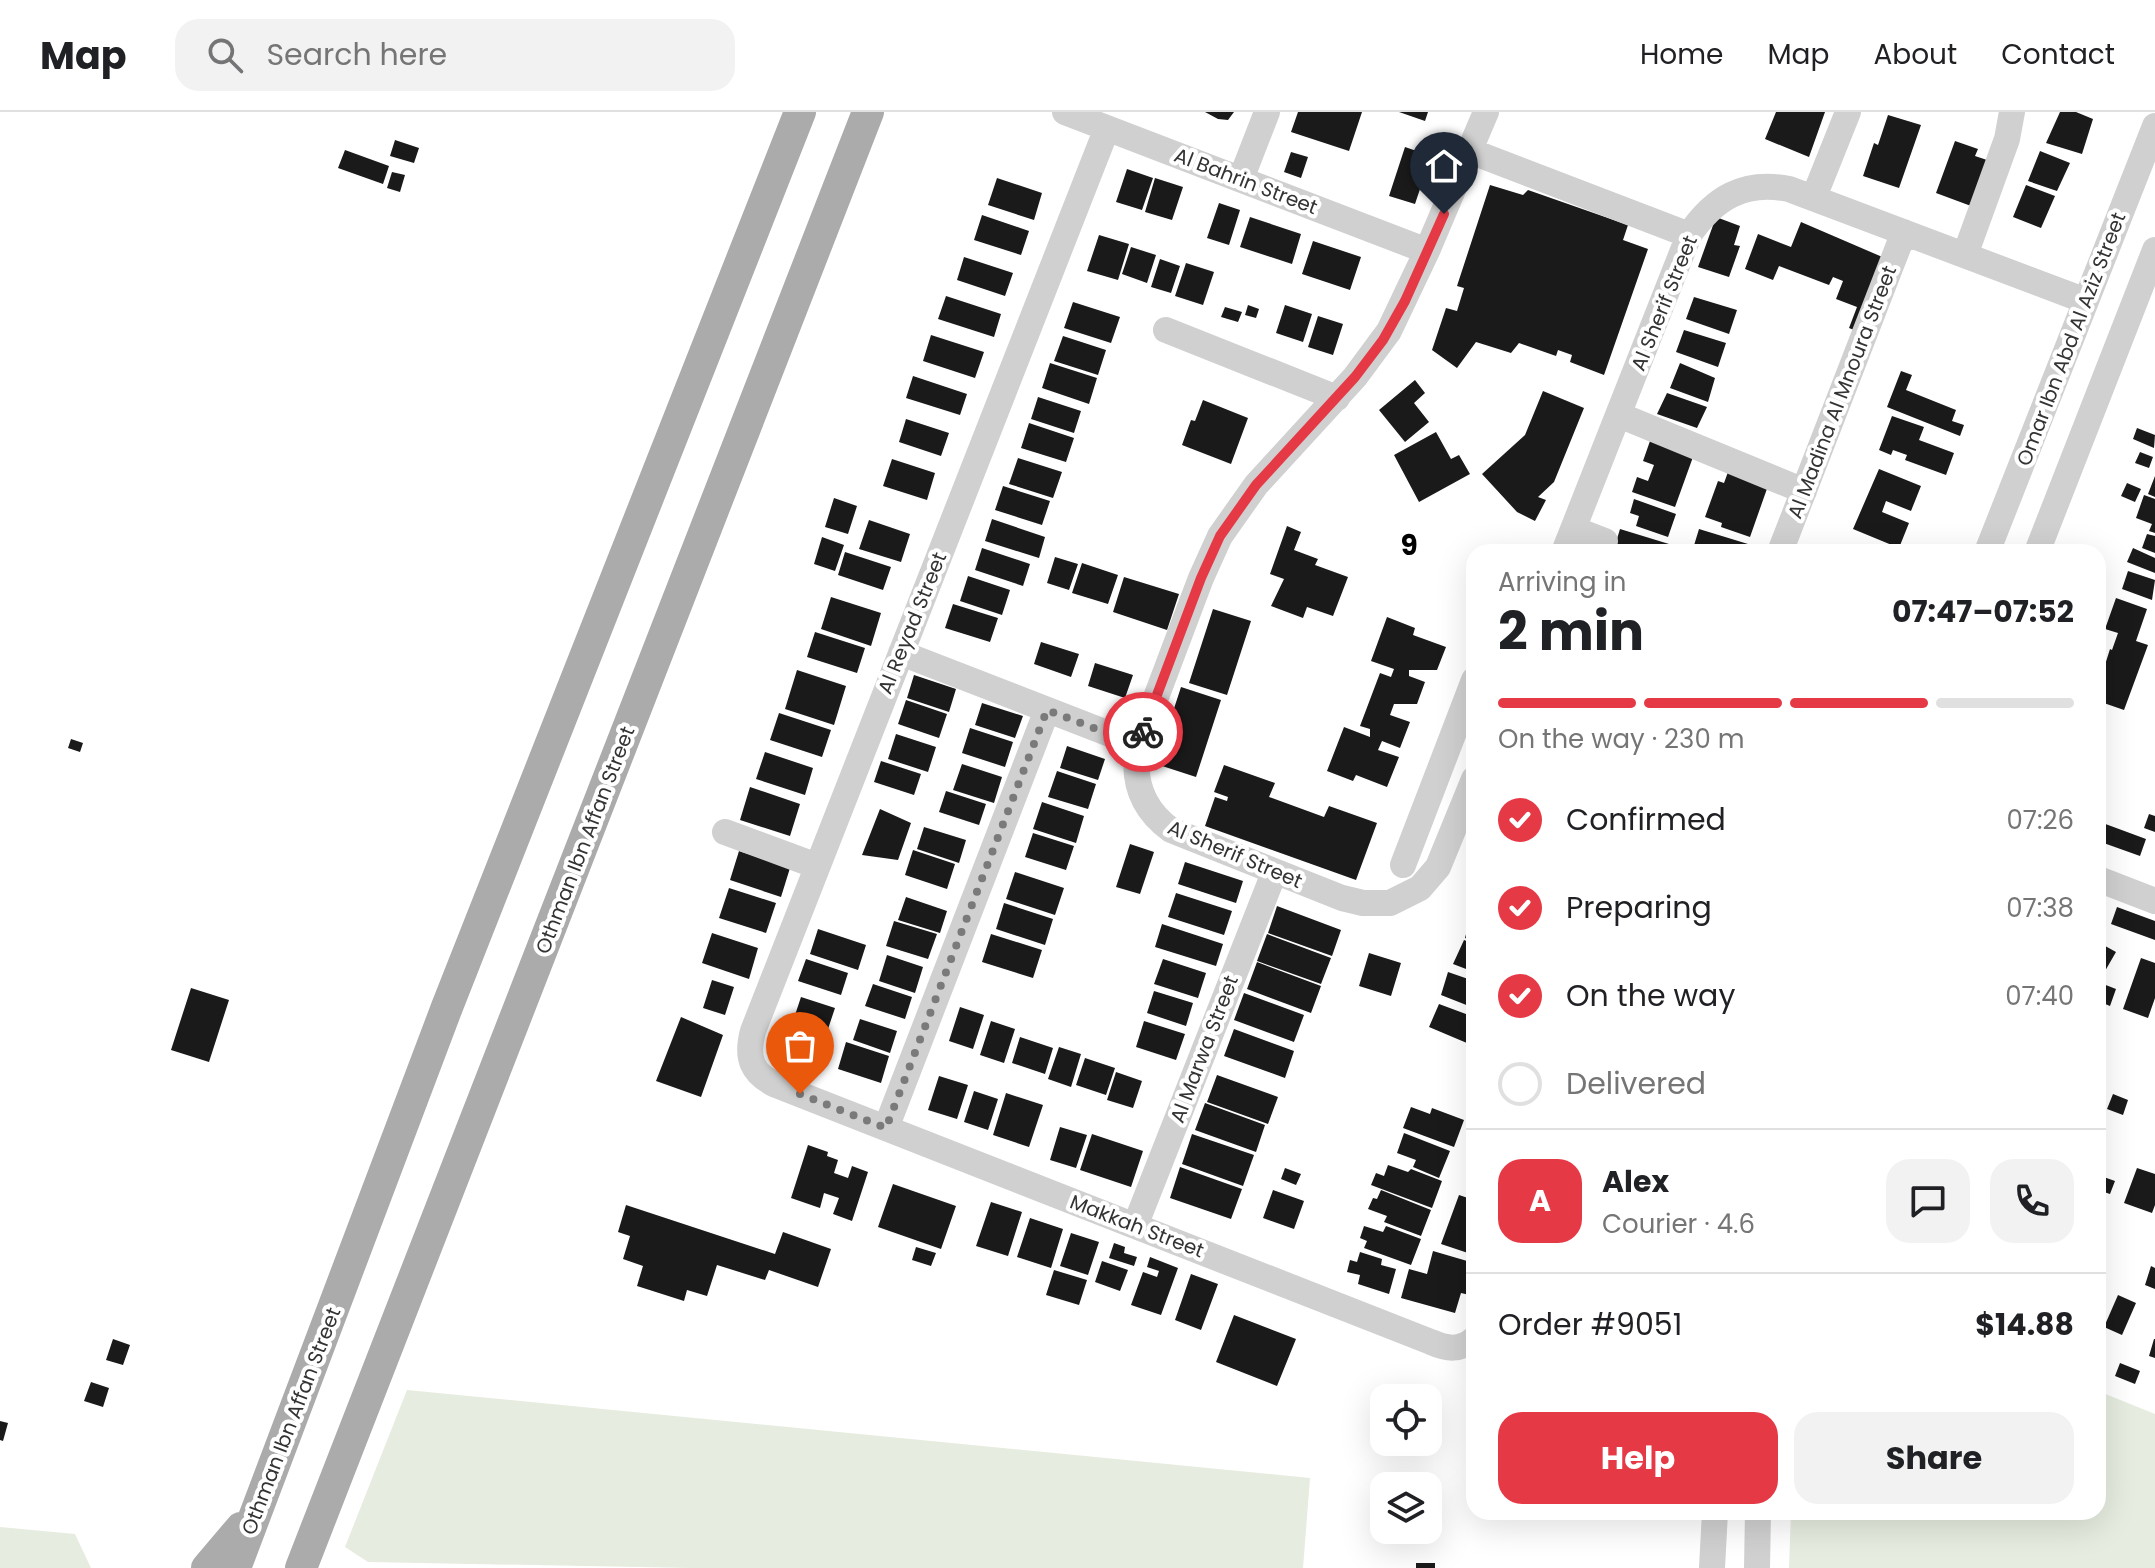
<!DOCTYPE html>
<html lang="en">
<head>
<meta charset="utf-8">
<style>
  body { margin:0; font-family:Poppins,sans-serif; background:#f2f2f2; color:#202124; height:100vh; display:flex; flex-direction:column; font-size:30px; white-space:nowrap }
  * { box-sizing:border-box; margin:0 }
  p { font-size:26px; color:#757577 }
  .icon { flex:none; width:44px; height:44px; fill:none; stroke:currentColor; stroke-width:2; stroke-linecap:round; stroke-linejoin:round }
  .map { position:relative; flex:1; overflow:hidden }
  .side { position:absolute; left:1466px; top:432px; width:640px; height:976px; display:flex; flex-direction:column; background:#fff; border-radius:24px; box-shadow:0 8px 32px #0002 }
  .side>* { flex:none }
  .tools { position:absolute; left:1370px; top:1272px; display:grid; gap:16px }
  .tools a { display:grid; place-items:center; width:72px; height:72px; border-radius:16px; background:#fff; box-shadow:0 8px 32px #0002; font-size:40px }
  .pin { position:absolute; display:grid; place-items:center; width:68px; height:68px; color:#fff; margin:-82px -34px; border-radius:50% 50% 50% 0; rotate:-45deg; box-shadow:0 0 8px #0007 }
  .pin .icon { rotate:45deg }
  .courier { position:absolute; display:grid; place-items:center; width:80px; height:80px; margin:-40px; border:6px solid #e63946; border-radius:50%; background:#fff; color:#222; box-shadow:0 2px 10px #0007 }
  .summary em { font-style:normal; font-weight:700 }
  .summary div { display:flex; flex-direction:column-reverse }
  .summary { display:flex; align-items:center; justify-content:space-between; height:136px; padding:0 32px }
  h1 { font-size:52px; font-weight:700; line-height:60px }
  .bar { display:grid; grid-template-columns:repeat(4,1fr); gap:12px 8px; align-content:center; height:96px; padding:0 32px }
  .bar i { height:10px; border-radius:6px; background:#e0e0e0 }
  .bar .on { background:#e63946 }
  .bar p { grid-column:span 4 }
  .line { display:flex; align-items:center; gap:20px; padding:0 32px; border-top:2px solid #e0e0e0 }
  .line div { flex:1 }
  .round { display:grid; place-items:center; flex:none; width:84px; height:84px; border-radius:24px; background:#f2f2f2 }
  ol { padding:0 32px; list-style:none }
  li { display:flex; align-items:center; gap:24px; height:88px }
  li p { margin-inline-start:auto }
  li .icon { padding:8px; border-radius:50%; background:#e63946; color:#fff; stroke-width:4 }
  li:last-child { color:#757577 }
  li i { width:44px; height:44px; border:4px solid #e0e0e0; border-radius:50% }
  .primary-button { display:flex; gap:16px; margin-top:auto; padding:16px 32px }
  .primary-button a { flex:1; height:92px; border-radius:24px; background:#e63946; color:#fff; font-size:32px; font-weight:700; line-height:92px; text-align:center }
  .primary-button a+a { background:#f2f2f2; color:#202124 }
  header { display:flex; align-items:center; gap:48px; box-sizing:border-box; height:112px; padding:0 40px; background:#fff; border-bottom:2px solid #e0e0e0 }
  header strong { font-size:38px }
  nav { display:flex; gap:44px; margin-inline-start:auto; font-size:28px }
  .search { width:560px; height:72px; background:#f2f2f2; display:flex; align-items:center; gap:20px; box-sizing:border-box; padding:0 28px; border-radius:24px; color:#757577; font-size:30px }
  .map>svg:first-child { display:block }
  .green { fill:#e6ecdf }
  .building { fill:#1a1a1a }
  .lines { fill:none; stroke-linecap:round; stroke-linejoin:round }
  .minor { stroke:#d0d0d0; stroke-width:26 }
  .major { stroke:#ababab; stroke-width:32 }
  .done { stroke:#7a7a7a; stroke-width:8; stroke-dasharray:0 14.4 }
  .route { stroke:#e63946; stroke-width:10 }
  .labels { text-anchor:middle; stroke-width:8; stroke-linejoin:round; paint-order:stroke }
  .street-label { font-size:20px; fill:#333; stroke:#fff }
  .district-label { font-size:28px; font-weight:bold; letter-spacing:2px; fill:#000; stroke:#fff }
</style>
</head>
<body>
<header>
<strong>Map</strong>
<div class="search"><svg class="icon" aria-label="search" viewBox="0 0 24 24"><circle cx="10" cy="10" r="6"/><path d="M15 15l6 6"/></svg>Search here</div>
<nav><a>Home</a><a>Map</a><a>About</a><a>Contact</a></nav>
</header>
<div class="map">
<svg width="2155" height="1456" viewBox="0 0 2155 1456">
  <rect width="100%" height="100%" fill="#fff"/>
  <path class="green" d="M407 1278 1310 1366 1303 1456H691L368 1450 345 1435Z
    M2098 1279 2155 1302V1456H1789L1791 1400H2098Z
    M0 1415 75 1422 91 1456H0Z"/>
  <path class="building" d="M1205 0H1234L1228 8 1218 7Z
    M1298 0H1362L1349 39 1291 20Z
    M1399 0H1428L1425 9Z
    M1776 0H1825L1809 45 1765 27Z
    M2060 0H2076L2093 7 2082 42 2046 31Z
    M1888 3 1921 13 1899 76 1863 64 1874 31 1878 33Z
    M395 28 419 36 414 51 390 44Z
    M1955 29 1978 37 1975 44 1987 48 1971 94 1936 81Z
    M1405 35 1431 44 1415 92 1389 84Z
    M345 38 389 54 383 72 338 56Z
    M2040 39 2070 51 2057 79 2028 69Z
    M1291 40 1308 45 1301 66 1284 60Z
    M1127 57 1153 66 1142 98 1116 90Z
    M392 60 405 63 400 80 387 76Z
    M997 66 1042 81 1034 108 988 93Z
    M1155 66 1183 75 1172 108 1145 100Z
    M1490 73 1523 83 1528 78 1628 113 1623 128 1648 137 1604 263 1570 250 1572 243 1558 238 1556 244 1519 231 1511 241 1476 230 1457 256 1432 238 1446 196 1457 199 1464 176 1457 174Z
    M2026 73 2055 84 2041 116 2013 105Z
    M1219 91 1240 98 1229 133 1207 126Z
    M982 103 1029 119 1021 143 974 128Z
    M1250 105 1301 122 1292 152 1240 135Z
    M1716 105 1740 114 1734 133 1740 134 1729 165 1698 155Z
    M1801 110 1887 147 1859 220 1849 216 1857 195 1836 187 1843 169 1833 165 1829 173 1779 154 1773 168 1745 157 1758 122 1791 135Z
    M1099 123 1129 132 1118 168 1087 159Z
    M1313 129 1361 145 1350 178 1302 162Z
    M1131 135 1156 143 1147 171 1122 162Z
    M964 145 1013 161 1005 184 957 168Z
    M1160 147 1180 154 1171 181 1151 175Z
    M1186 151 1214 160 1203 193 1175 184Z
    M946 184 1001 202 994 225 938 207Z
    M1694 185 1737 198 1729 222 1686 207Z
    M1073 190 1120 205 1111 231 1064 216Z
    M1248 193 1259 197 1256 206 1245 203Z
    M1285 193 1312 202 1303 230 1276 221Z
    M1225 195 1242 200 1238 210 1221 205Z
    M1318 204 1343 212 1333 243 1308 235Z
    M1684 218 1726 231 1718 255 1676 240Z
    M931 223 984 240 975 266 923 249Z
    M1063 224 1106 238 1098 263 1054 249Z
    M1050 251 1097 266 1089 292 1042 276Z
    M1680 251 1715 266 1708 290 1670 276Z
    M1901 259 1912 263 1906 278 1956 298 1952 309 1964 313 1960 324 1887 295Z
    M913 264 967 282 960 303 906 286Z
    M1415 268 1425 281 1414 291 1429 310 1405 330 1379 298Z
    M1543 279 1584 296 1554 370 1538 385 1546 388 1535 409 1517 400 1482 362 1525 323Z
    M1667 281 1707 295 1697 316 1657 302Z
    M1038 285 1081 299 1074 321 1031 307Z
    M1203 288 1248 306 1231 352 1182 333 1191 308 1195 309Z
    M1892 304 1924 315 1919 328 1954 341 1946 363 1905 348 1907 343 1893 338 1891 343 1879 338Z
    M906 307 949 321 941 344 899 330Z
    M1029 311 1074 326 1066 350 1021 336Z
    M2137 316 2155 323 2154 336 2133 327Z
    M1436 320 1451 347 1459 343 1470 362 1419 390 1394 343Z
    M1650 329 1693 345 1675 395 1632 380 1637 365 1648 369 1654 353 1643 349Z
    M2140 340 2153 345 2149 356 2135 351Z
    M1018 346 1062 360 1053 386 1009 372Z
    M892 347 935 361 927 388 883 374Z
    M1879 357 1921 374 1911 399 1886 389 1882 400 1909 411 1899 436 1853 417Z
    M1728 360 1769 371 1750 425 1721 415 1722 411 1705 405 1718 369 1724 371Z
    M2155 364V385L2148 382Z
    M2127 371 2141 377 2135 390 2121 384Z
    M1003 374 1050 389 1042 413 995 398Z
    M2144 383 2155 387V421L2149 419 2152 412 2136 406Z
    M834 386 857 394 848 422 825 415Z
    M1634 387 1676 402 1668 425 1636 414 1639 404 1630 401Z
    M992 407 1045 425 1039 446 985 429Z
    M869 408 910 422 901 450 859 437Z
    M1287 414 1301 420 1294 438 1318 447 1315 453 1348 465 1333 504 1307 495 1303 506 1271 494 1284 467 1270 462Z
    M1620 417 1669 432 1667 440H1613Z
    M1699 417 1748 432 1746 440H1692Z
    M2147 422 2155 424V441L2142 436Z
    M822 425 844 433 835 459 814 452Z
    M982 436 1030 452 1023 474 975 458Z
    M2133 436 2155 446V461L2127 450Z
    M845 440 891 455 883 478 838 463Z
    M1055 445 1078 452 1069 478 1047 471Z
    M1082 451 1118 463 1108 492 1072 481Z
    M2128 459 2155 468 2152 488 2122 477Z
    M968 464 1010 478 1002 503 960 489Z
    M1124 465 1179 482 1167 518 1113 500Z
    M831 485 881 501 871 534 821 517Z
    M2116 486 2147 497 2136 529 2148 533 2124 598 2098 589V575L2110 537 2112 538 2118 521 2105 517Z
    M953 492 998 506 990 530 945 516Z
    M1213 497 1251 509 1227 583 1189 571Z
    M1387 505 1415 516 1413 523 1446 535 1437 558H1409V564L1425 570 1417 592H1394L1390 603 1410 610 1400 636 1382 629 1378 638 1399 645 1387 675 1356 663 1353 669 1327 659 1344 615 1370 625V617L1360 614 1380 561 1391 565 1394 557 1371 549Z
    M815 520 865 536 857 561 807 545Z
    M1041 530 1079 542 1071 565 1034 552Z
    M1095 551 1133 563 1125 586 1088 574Z
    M797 558 846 574 834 613 785 597Z
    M914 563 956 577 949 600 907 586Z
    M1181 575 1221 588 1196 665 1156 652Z
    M906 588 947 602 939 626 898 612Z
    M982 591 1023 604 1015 626 975 613Z
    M779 601 831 618 822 645 770 628Z
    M970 616 1013 630 1005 655 962 641Z
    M896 622 936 635 928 660 888 647Z
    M71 627 83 631 80 640 68 636Z
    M1067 634 1105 647 1098 668 1060 656Z
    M765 640 813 656 805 683 756 667Z
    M881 649 921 662 914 683 874 670Z
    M962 652 1002 665 994 691 953 678Z
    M1224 653 1275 671 1269 685 1324 705 1329 694 1377 711 1356 768 1205 714 1215 685 1227 689 1228 685 1214 680Z
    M1057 659 1096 672 1088 697 1048 685Z
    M750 675 800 692 790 724 740 708Z
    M946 679 986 692 979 713 939 700Z
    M1042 690 1084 704 1076 731 1033 717Z
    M880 697 911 711 898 748 862 743Z
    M2149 702 2155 704V720L2144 716Z
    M2100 710 2146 727 2140 744 2098 729Z
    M924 715 966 728 959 751 917 737Z
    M1033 721 1074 734 1066 758 1025 745Z
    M1130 732 1154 740 1140 782 1116 775Z
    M913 738 955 752 947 777 905 763Z
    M739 739 790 756 781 785 730 768Z
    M1185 750 1243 769 1236 791 1178 772Z
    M1015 760 1064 776 1055 803 1006 787Z
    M729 776 776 791 766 821 719 806Z
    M1176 781 1232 799 1224 823 1168 805Z
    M906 785 947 799 940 821 898 808Z
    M2098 788 2106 791 2102 802 2098 800Z
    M1004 791 1053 807 1045 833 996 817Z
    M1277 794 1341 818 1332 844 1268 821Z
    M2117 795 2155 809V828L2111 812Z
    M1471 803H1474V829L1465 826Z
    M894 809 937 822 928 847 886 834Z
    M1162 812 1223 832 1216 854 1155 835Z
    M818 817 866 833 858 858 810 842Z
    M712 821 758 836 749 867 702 851Z
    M991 822 1042 838 1033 866 982 850Z
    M1267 822 1331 846 1321 872 1257 849Z
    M1464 828 1474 832V860L1453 852Z
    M2098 830 2116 840 2101 866 2098 864Z
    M1369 841 1401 851 1391 884 1359 874Z
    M887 843 923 855 915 881 879 869Z
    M2141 846 2155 851V886L2148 906 2123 897Z
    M806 847 848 861 841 883 798 869Z
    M1163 847 1206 861 1198 886 1154 872Z
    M1257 850 1321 874 1311 901 1247 877Z
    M1448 860 1474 869V896L1441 883Z
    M712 868 734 875 725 903 703 896Z
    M2098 870 2116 877 2110 894 2098 889Z
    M873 872 912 885 905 907 865 894Z
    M191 876 229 888 209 950 171 938Z
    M1154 879 1193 891 1186 914 1147 901Z
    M1244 881 1304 903 1294 930 1234 908Z
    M801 885 835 896 827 920 793 909Z
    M1439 892 1474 905V934L1429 915Z
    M960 895 984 903 973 937 949 929Z
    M2098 902 2106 905 2101 919 2098 918Z
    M681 905 723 923 701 985 656 969Z
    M860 907 897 919 890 941 853 928Z
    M991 909 1015 917 1004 951 980 943Z
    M1144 909 1185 922 1176 948 1136 935Z
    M787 910 825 922 817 945 780 933Z
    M1234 917 1294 939 1285 966 1224 944Z
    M1020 925 1053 936 1045 962 1012 951Z
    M846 930 889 944 881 971 838 957Z
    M1059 935 1081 942 1071 975 1048 967Z
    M1085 946 1115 956 1106 983 1076 973Z
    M1116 960 1142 969 1133 996 1107 988Z
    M1217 963 1278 985 1268 1012 1207 990Z
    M939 964 968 973 957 1007 928 998Z
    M974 979 998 987 988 1018 964 1010Z
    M1006 981 1043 993 1029 1035 993 1023Z
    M2113 982 2128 988 2123 1003 2107 997Z
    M1205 991 1265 1013 1256 1040 1195 1018Z
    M1411 995 1430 1002 1432 996 1464 1008 1454 1035 1403 1016Z
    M1060 1015 1087 1023 1076 1056 1050 1048Z
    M1404 1021 1450 1039 1439 1066 1413 1055 1416 1048 1397 1041Z
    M1092 1022 1143 1039 1131 1075 1080 1058Z
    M1192 1022 1254 1043 1243 1074 1182 1052Z
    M808 1033 828 1040 827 1044 838 1048 834 1061 848 1066 852 1054 868 1060 852 1109 833 1102 839 1086 824 1081 820 1096 791 1086Z
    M1474 1049V1074L1468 1072Z
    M1388 1053 1408 1060 1411 1057 1442 1069 1432 1096 1371 1073 1376 1061 1384 1064Z
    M1180 1055 1242 1077 1231 1107 1170 1086Z
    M1285 1056 1301 1062 1296 1073 1281 1067Z
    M2137 1056 2155 1062V1093L2152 1101 2124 1091Z
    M2098 1063 2115 1069 2110 1082 2098 1078Z
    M893 1072 956 1094 941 1137 878 1115Z
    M1273 1078 1304 1089 1294 1117 1263 1106Z
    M1381 1078 1431 1098 1421 1124 1384 1110 1387 1104 1368 1097 1373 1086 1377 1087Z
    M1459 1083 1474 1088V1143L1441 1132Z
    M991 1090 1022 1100 1008 1144 976 1134Z
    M626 1093 775 1142 783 1120 831 1137 818 1175 769 1158 765 1168 717 1153 707 1184 687 1178 684 1189 637 1174 643 1154 623 1147 630 1124 618 1120Z
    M1030 1106 1063 1117 1051 1156 1017 1145Z
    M1364 1114 1383 1120 1386 1114 1421 1127 1411 1153 1364 1136 1367 1129 1360 1126Z
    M1071 1121 1099 1130 1088 1163 1060 1154Z
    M1114 1131 1125 1135 1124 1141 1137 1145 1134 1154 1109 1146Z
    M916 1135 936 1141 931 1154 912 1148Z
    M1433 1139 1474 1151 1471 1170 1474 1171V1184L1461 1181 1455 1201 1401 1186 1409 1157 1427 1162Z
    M1360 1140 1382 1147 1381 1153 1396 1157 1389 1182 1358 1172 1360 1163 1347 1160 1350 1148 1357 1150Z
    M1150 1145 1178 1156 1161 1203 1131 1193 1143 1160 1157 1165 1159 1159 1147 1155Z
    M1102 1149 1128 1158 1120 1179 1095 1170Z
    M2151 1154 2155 1156V1177L2145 1173Z
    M1054 1158 1087 1168 1079 1193 1046 1183Z
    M1191 1162 1218 1172 1201 1218 1175 1208Z
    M2118 1183 2136 1191 2122 1223 2104 1215Z
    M1234 1203 1296 1227 1277 1274 1216 1250Z
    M113 1227 130 1233 123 1253 106 1248Z
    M2154 1227H2155V1246L2149 1244Z
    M2120 1251 2140 1259 2135 1272 2115 1264Z
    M91 1270 109 1276 103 1295 84 1289Z
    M0 1309 8 1311 3 1329 0 1328Z
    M1416 1451H1435V1456H1416Z"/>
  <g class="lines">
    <path class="minor" d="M1065 0 1427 139
      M1107 16 753 919C746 945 751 961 776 973L1431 1230C1447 1237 1460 1239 1474 1227
      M1470 39 1689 123
      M1241 67 1267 0
      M1814 85 1848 0
      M1965 143 2007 27 2012 0
      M1166 218 1337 286
      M1619 303 1804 379
      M1574 417 1605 429
      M1564 440 1689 123C1714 86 1744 68 1789 77L2086 189
      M1780 440 1904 120
      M1987 440 2155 14
      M2037 440 2155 138
      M901 541 1138 633
      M1474 667 1438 755 1420 776 1390 791H1363L1342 786 1171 718C1142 697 1132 668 1138 633L1201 466 1220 424 1256 373 1355 265 1389 219 1427 139 1486 0
      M725 720 817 754
      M1403 753 1474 568
      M2098 767 2155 789
      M886 1016 1047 598
      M1135 1114 1274 761
      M1712 1456 1715 1400
      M1757 1456 1758 1400"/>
    <path class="major" d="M207 1456 241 1416
      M235 1456 447 895 800 0
      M301 1456 868 0"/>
  </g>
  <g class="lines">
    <path class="done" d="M800 982 886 1016 1047 598 1138 633 1143 620"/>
    <path class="route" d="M1143 620 1201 466 1220 424 1256 373 1355 265 1383 228 1405 189 1444 102"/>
  </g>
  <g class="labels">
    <g class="street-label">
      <text transform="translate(1246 69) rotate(21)" y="7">Al Bahrin Street</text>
      <text transform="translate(1664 191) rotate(-68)" y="7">Al Sherif Street</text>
      <text transform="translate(2071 227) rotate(-69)" y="7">Omar Ibn Abd Al Aziz Street</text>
      <text transform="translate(1842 280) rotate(-69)" y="7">Al Madina Al Mnoura Street</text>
      <text transform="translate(912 511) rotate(-68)" y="7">Al Reyad Street</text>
      <text transform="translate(585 728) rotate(-69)" y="7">Othman Ibn Affan Street</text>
      <text transform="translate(1235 742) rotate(23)" y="7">Al Sherif Street</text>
      <text transform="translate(1204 937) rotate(-69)" y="7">Al Marwa Street</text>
      <text transform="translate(1137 1114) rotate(21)" y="7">Makkah Street</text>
      <text transform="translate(291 1309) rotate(-69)" y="7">Othman Ibn Affan Street</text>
    </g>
    <g class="district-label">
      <text x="1410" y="443">9</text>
    </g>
  </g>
</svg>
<div class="tools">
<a><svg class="icon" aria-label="locate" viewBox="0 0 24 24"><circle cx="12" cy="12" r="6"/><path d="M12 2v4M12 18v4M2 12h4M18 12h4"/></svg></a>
<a><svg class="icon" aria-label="layers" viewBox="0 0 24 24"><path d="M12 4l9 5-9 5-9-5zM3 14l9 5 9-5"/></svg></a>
</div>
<div class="pin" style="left:800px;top:982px;background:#ea580c"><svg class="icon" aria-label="bag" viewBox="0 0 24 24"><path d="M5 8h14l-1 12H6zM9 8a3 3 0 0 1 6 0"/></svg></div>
<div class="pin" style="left:1444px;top:102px;background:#1f2937"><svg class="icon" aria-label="home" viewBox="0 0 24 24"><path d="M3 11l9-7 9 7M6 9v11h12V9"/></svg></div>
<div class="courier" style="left:1143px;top:620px"><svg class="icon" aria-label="bike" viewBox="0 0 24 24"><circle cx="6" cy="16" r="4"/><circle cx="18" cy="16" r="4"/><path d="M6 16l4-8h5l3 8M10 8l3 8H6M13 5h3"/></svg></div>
<section class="side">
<div class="summary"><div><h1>2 min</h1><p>Arriving in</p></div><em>07:47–07:52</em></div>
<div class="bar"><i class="on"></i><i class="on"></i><i class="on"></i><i></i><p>On the way · 230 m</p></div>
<ol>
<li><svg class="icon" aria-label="check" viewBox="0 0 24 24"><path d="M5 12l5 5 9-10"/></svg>Confirmed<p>07:26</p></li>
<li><svg class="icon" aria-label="check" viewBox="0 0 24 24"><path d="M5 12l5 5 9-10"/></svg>Preparing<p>07:38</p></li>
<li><svg class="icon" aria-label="check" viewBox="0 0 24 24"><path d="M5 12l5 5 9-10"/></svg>On the way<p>07:40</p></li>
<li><i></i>Delivered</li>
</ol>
<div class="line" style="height:144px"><b class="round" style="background:#e63946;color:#fff">A</b><div><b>Alex</b><p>Courier · 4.6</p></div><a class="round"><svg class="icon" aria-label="chat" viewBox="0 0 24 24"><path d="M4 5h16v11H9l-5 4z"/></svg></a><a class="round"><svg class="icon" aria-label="phone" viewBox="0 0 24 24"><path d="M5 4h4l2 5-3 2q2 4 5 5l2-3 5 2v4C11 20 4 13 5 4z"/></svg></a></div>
<div class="line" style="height:104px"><div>Order #9051</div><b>$14.88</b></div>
<div class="primary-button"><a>Help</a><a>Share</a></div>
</section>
</div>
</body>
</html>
